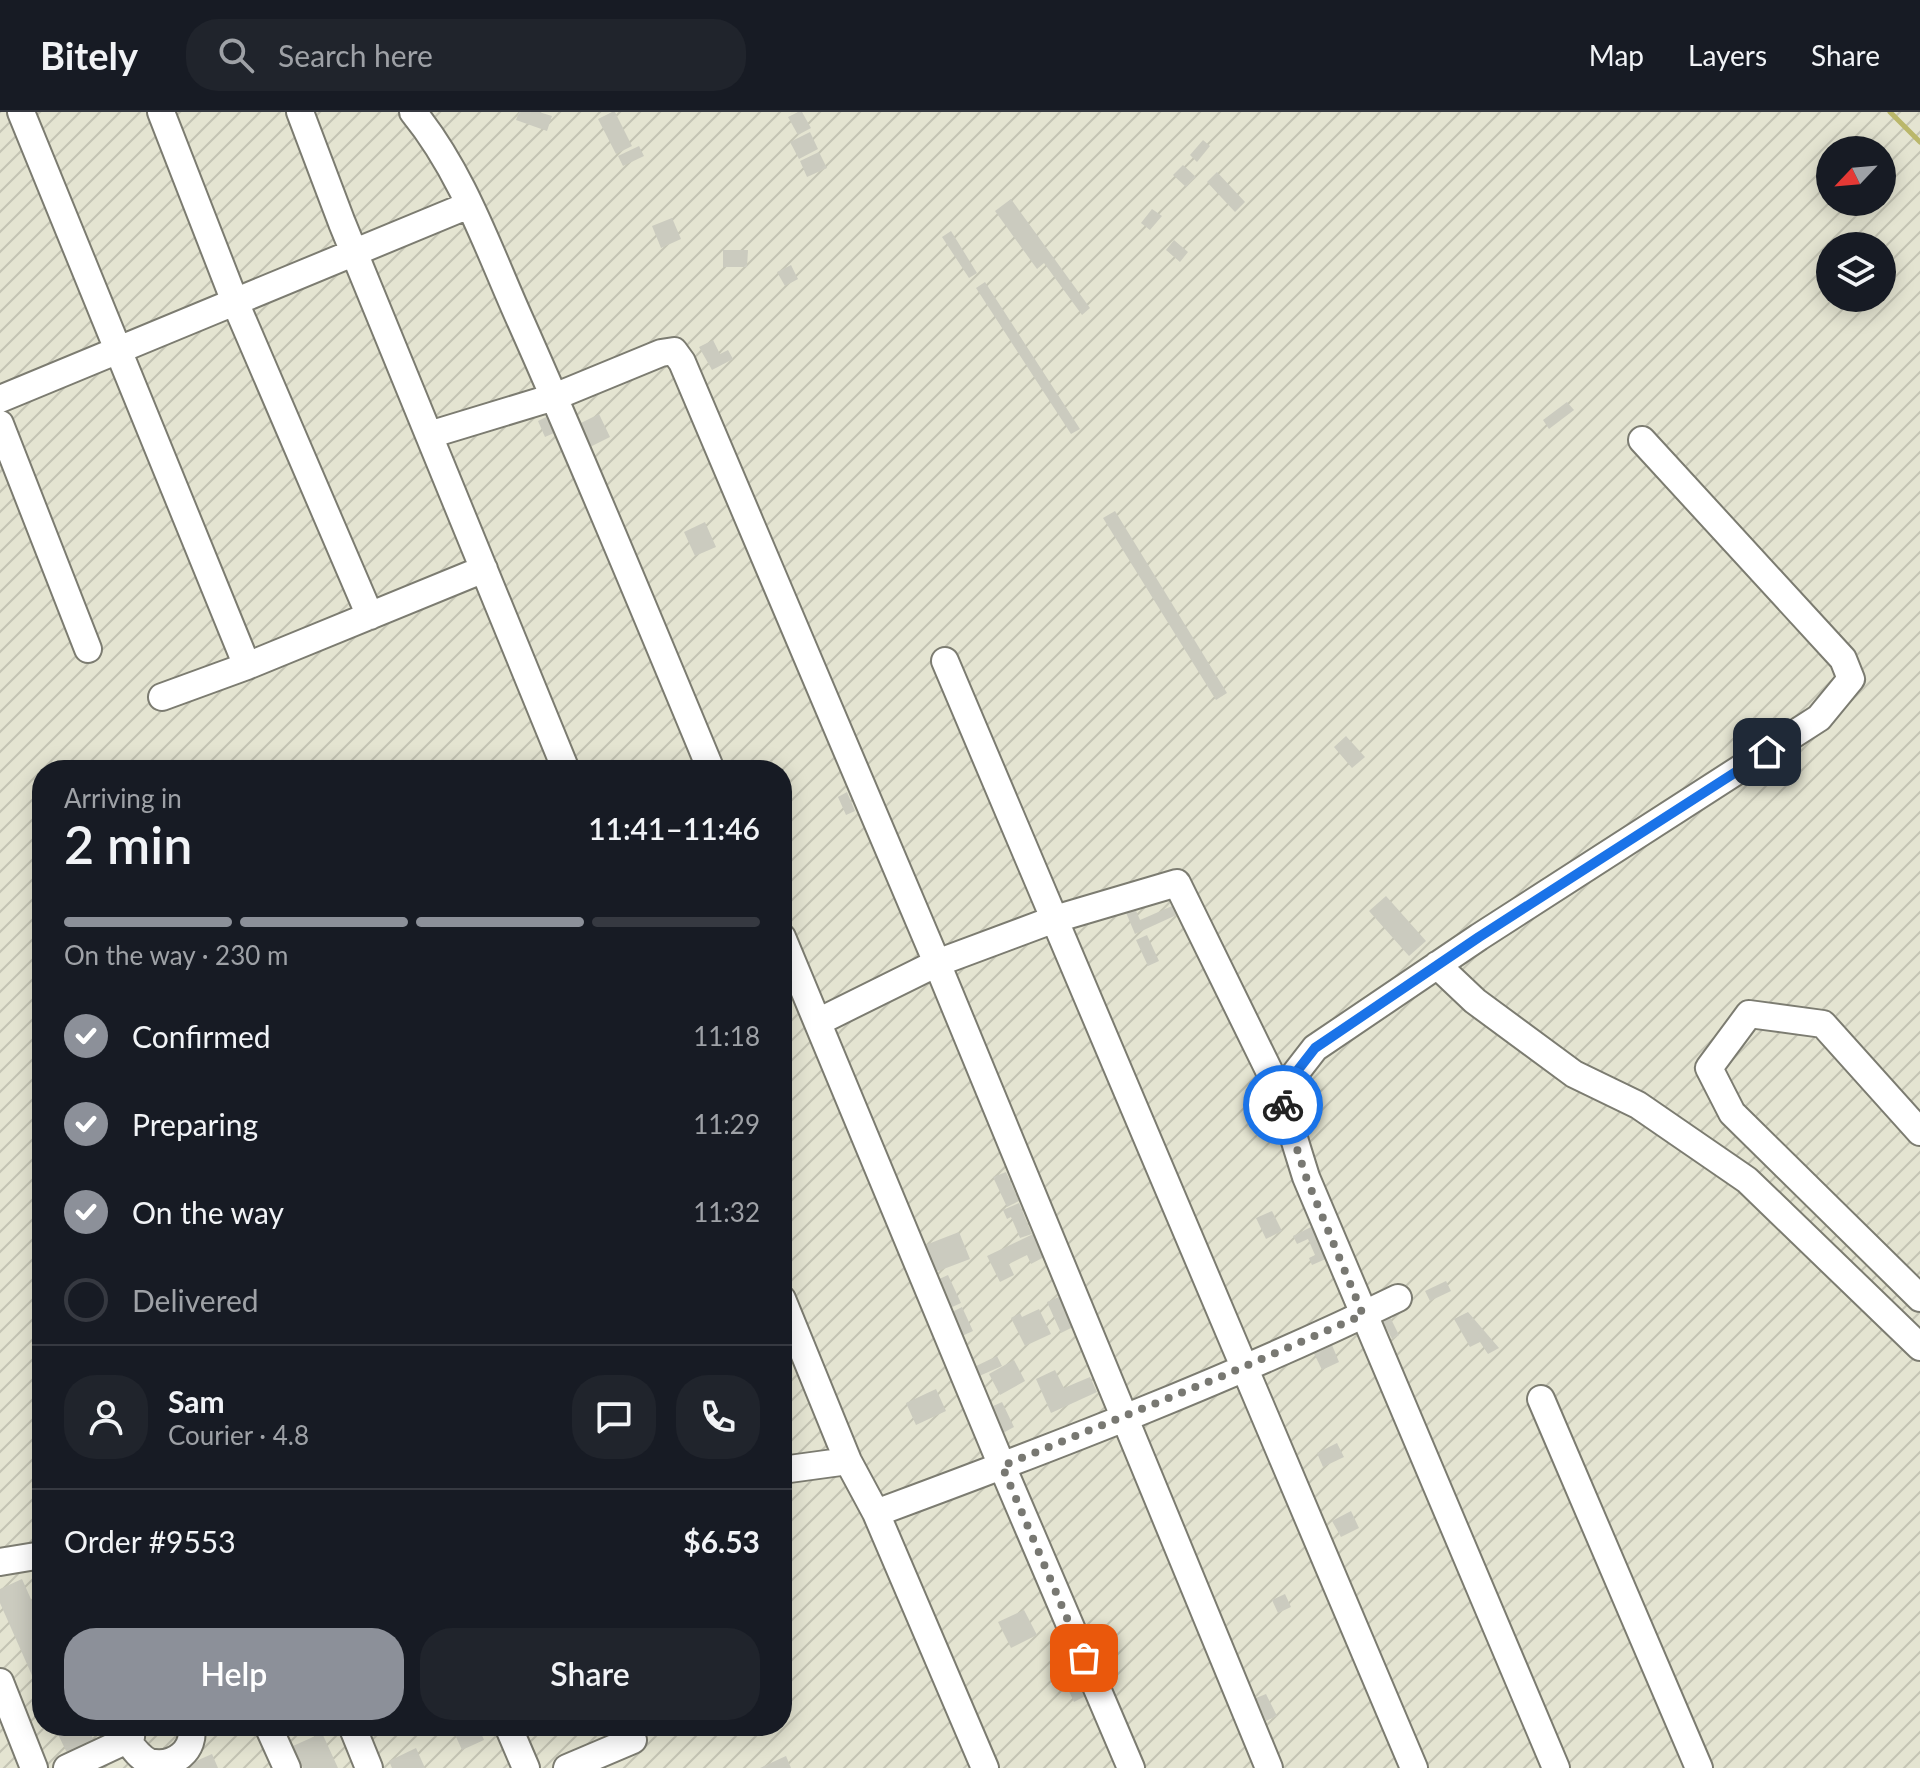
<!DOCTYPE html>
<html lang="en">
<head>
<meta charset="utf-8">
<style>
  body { margin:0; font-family:Lato,sans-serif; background:#20242c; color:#f1f3f6; height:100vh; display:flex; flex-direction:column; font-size:30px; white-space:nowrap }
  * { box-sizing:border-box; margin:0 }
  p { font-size:26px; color:#9ea1a6 }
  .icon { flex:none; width:44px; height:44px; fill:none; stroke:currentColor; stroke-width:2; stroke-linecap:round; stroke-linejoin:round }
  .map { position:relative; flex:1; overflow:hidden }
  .details { position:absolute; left:32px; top:648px; width:760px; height:976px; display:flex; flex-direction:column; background:#171b24; border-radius:32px; box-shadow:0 4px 20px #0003 }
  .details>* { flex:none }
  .needle { width:52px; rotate:244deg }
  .tools { position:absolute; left:1816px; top:24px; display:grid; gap:16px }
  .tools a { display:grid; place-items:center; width:80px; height:80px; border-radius:50%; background:#171b24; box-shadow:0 4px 20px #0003; font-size:40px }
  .pin { position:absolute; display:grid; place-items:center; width:68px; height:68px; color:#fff; margin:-34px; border-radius:16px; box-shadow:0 4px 12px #0006 }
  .courier { position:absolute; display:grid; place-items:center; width:80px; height:80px; margin:-40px; border:6px solid #1a73e8; border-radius:50%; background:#fff; color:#222; box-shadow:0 2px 10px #0007 }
  .headline em { font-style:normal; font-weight:600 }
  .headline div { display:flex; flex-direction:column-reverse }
  .headline { display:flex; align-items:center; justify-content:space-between; height:136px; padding:0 32px }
  h1 { font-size:52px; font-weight:600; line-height:60px }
  .bar { display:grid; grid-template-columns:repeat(4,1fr); gap:12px 8px; align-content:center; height:96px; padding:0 32px }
  .bar i { height:10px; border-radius:6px; background:#363941 }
  .bar .on { background:#8c9099 }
  .bar p { grid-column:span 4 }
  .line { display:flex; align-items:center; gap:20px; padding:0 32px; border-top:2px solid #363941 }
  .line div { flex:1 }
  .round { display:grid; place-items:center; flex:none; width:84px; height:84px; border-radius:32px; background:#20242c }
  ol { padding:0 32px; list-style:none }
  li { display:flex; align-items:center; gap:24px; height:88px }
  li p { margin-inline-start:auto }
  li .icon { padding:8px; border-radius:50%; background:#8c9099; color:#fff; stroke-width:4 }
  li:last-child { color:#9ea1a6 }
  li i { width:44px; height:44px; border:4px solid #363941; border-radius:50% }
  .primary-button { display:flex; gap:16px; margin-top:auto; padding:16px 32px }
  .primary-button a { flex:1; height:92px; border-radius:32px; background:#8c9099; color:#fff; font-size:32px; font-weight:600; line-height:92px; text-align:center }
  .primary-button a+a { background:#20242c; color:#f1f3f6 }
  header { display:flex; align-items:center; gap:48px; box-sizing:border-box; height:112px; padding:0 40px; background:#171b24; border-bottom:2px solid #363941 }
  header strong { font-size:38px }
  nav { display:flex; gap:44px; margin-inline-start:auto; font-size:28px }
  .search { width:560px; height:72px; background:#20242c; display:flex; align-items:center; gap:20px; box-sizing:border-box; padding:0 28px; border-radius:32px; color:#9ea1a6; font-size:30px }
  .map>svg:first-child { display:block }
  .industrial { fill:url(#industrial-furrows); fill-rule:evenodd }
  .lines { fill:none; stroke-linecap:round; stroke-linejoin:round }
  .stream { stroke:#bab76a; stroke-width:5 }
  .building { fill:#cbcbbf }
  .minor-casing { stroke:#7c7c71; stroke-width:30 }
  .minor { stroke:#fff; stroke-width:26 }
  .done { stroke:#787872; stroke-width:8; stroke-dasharray:0 14.4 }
  .route { stroke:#1a73e8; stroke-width:10 }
</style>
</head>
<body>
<header>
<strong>Bitely</strong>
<div class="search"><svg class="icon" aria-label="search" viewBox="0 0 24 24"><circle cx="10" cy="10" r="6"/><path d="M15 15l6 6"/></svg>Search here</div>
<nav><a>Map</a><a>Layers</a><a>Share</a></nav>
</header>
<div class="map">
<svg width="1920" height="1656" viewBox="0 0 1920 1656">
  <defs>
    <pattern id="industrial-furrows" width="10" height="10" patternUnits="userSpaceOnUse" patternTransform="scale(2)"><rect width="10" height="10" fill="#e4e4d1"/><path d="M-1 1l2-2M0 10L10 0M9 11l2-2" fill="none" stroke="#c4c4b4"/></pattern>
  </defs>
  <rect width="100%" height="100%" fill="#f0f0e4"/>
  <path class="industrial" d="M0 0H1920V1656H0ZM1830 38H1882V90H1830ZM1830 134H1882V186H1830ZM42 658H782V1614H42Z"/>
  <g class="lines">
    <path class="stream" d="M1890 0 1920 30"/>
  </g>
  <path class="building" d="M519 0H539L552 4 547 19 516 8Z
    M612 0H615L632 34 616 42 598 7Z
    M798 0H802L811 16 798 23 788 5Z
    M810 20 818 37 799 47 790 30Z
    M1203 28 1210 34 1197 50 1190 43Z
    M639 34 644 44 623 54 618 44Z
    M819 40 827 56 807 65 800 49Z
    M1183 53 1196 65 1186 75 1173 63Z
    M1217 60 1245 90 1235 100 1207 70Z
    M1011 87 1090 196 1082 203 1044 151 1037 157 995 99Z
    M1152 97 1162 104 1150 118 1141 111Z
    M672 106 681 127 661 136 652 114Z
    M951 119 977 161 969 166 942 125Z
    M1174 128 1188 140 1180 150 1166 138Z
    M723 138H748L747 155H723Z
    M791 153 798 167 785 174 777 160Z
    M985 170 1080 317 1071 322 976 176Z
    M713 228 720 242 728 238 733 247 712 258 699 235Z
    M1567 290 1574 298 1549 317 1543 308Z
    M599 302 610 325 590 335 579 312Z
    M546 305 554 321 545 325 538 309Z
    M1115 399 1227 581 1216 588 1103 406Z
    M705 410 716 435 695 444 684 420Z
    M1346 624 1365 645 1352 656 1334 635Z
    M847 680 855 699 846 703 838 685Z
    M1386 784 1426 829 1409 844 1369 799Z
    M1131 787 1140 808 1179 791 1183 800 1135 822 1122 791Z
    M1147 823 1159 849 1148 854 1136 828Z
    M1006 1060 1019 1089 1007 1095 993 1065Z
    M1019 1091 1032 1122 1020 1126 1011 1105 1007 1107 1003 1098Z
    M1272 1099 1282 1119 1266 1127 1256 1106Z
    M1313 1114 1328 1146 1312 1153 1309 1146 1315 1143 1308 1127 1297 1132 1293 1124Z
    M959 1120 970 1147 933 1161 923 1134Z
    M1033 1122 1044 1145 1031 1152 1027 1143 1009 1152 1014 1163 1000 1170 987 1144Z
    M948 1163 961 1191 950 1196 937 1168Z
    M1446 1169 1451 1179 1430 1189 1425 1179Z
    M1059 1185 1073 1215 1061 1221 1047 1190Z
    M962 1195 973 1219 962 1224 952 1200Z
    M1039 1197 1051 1222 1025 1234 1011 1206 1020 1201 1022 1205Z
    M1390 1197 1393 1203 1390 1205 1399 1223 1392 1227 1379 1202Z
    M1468 1200 1499 1236 1488 1242 1480 1230 1470 1235 1454 1207Z
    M1319 1225 1324 1237 1332 1233 1339 1250 1322 1258 1308 1229Z
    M997 1244 1002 1254 977 1265 972 1256Z
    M1014 1248 1025 1269 1000 1283 989 1262Z
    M1055 1258 1064 1276 1090 1265 1097 1280 1051 1301 1036 1267Z
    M936 1277 946 1299 916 1313 906 1291Z
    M1002 1290 1014 1315 1003 1321 991 1295Z
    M1337 1331 1344 1345 1323 1355 1317 1341Z
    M1351 1399 1359 1416 1341 1425 1332 1409Z
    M22 1467 42 1512V1586L0 1491V1477Z
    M1285 1482 1291 1495 1278 1501 1272 1488Z
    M1024 1498 1037 1523 1011 1536 998 1510Z
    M1073 1560 1085 1584 1074 1590 1063 1566Z
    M1266 1582 1277 1604 1266 1609 1256 1586Z
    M54 1614H87L95 1631 68 1643Z
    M457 1614H478L484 1628 462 1638 452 1616Z
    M322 1621 338 1656H303L293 1634Z
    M416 1636 425 1656H392L389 1649Z
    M212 1642 218 1656H188L187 1653Z
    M786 1644 791 1656H760Z"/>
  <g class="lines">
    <g class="minor-casing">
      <path id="minor" d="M21 0 247 554
        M161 0 235 190 370 504
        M300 0 342 111 566 658
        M413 0C463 61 489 139 521 210 587 358 649 509 711 658
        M0 287 469 93
        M0 312 88 537
        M429 323 554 285 661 241 674 239 682 250 937 851 1269 1656
        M945 549 1414 1656
        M162 585 247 554 484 457
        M782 825 1002 1354 1131 1656
        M1437 853 1475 889 1574 962 1638 993 1747 1068 1920 1235
        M818 910 937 851 1055 807 1177 771 1280 981 1306 1065 1556 1656
        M1280 981 1315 936 1479 825 1819 606 1851 567 1843 547 1642 328
        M1920 1020 1823 912 1749 902 1709 956 1732 1001 1920 1186
        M782 1187 848 1349 876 1401 985 1656
        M1541 1287 1699 1656
        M782 1358 848 1349
        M876 1401C1052 1336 1229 1268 1398 1186
        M0 1450 42 1443
        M0 1570 34 1656
        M132 1614 131 1625 127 1628C133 1636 139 1645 149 1650 174 1656 196 1638 191 1614
        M268 1614 287 1656
        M352 1614 369 1656
        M508 1614 526 1656
        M67 1656 127 1628
        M567 1656 633 1628"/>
    </g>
    <use href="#minor" class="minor"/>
  </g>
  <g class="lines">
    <path class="done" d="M1084 1546 1002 1354 1220 1265 1363 1203 1306 1065 1283 993"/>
    <path class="route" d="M1283 993 1280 981 1315 936 1479 825 1767 640"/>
  </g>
</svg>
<div class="tools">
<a><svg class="needle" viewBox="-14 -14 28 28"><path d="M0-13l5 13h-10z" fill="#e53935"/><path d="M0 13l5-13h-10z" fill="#9ea1a6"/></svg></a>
<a><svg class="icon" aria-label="layers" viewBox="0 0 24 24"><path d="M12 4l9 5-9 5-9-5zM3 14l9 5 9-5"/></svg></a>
</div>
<div class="pin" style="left:1084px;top:1546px;background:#ea580c"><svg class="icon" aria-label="bag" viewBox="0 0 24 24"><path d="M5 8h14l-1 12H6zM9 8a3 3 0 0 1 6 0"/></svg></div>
<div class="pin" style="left:1767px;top:640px;background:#1f2937"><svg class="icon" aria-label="home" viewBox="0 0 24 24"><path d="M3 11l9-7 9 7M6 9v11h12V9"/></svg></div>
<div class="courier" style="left:1283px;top:993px"><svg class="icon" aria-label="bike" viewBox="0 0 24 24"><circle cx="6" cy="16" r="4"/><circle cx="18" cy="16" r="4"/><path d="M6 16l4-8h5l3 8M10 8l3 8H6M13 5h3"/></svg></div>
<section class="details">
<div class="headline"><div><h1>2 min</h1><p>Arriving in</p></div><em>11:41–11:46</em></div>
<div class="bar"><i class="on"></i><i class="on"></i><i class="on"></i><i></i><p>On the way · 230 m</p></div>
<ol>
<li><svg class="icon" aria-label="check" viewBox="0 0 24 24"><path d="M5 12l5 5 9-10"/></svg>Confirmed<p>11:18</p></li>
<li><svg class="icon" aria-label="check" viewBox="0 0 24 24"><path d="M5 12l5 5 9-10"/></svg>Preparing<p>11:29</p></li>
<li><svg class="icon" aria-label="check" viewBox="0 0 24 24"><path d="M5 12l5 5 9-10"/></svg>On the way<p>11:32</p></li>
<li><i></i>Delivered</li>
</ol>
<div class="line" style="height:144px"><a class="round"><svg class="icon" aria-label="person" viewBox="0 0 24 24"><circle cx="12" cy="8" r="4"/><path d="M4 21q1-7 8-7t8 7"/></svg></a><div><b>Sam</b><p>Courier · 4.8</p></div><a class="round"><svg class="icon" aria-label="chat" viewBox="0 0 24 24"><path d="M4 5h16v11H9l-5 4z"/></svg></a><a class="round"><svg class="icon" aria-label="phone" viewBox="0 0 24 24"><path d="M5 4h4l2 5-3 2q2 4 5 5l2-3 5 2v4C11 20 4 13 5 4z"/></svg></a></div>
<div class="line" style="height:104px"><div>Order #9553</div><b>$6.53</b></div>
<div class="primary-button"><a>Help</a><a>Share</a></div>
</section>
</div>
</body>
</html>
